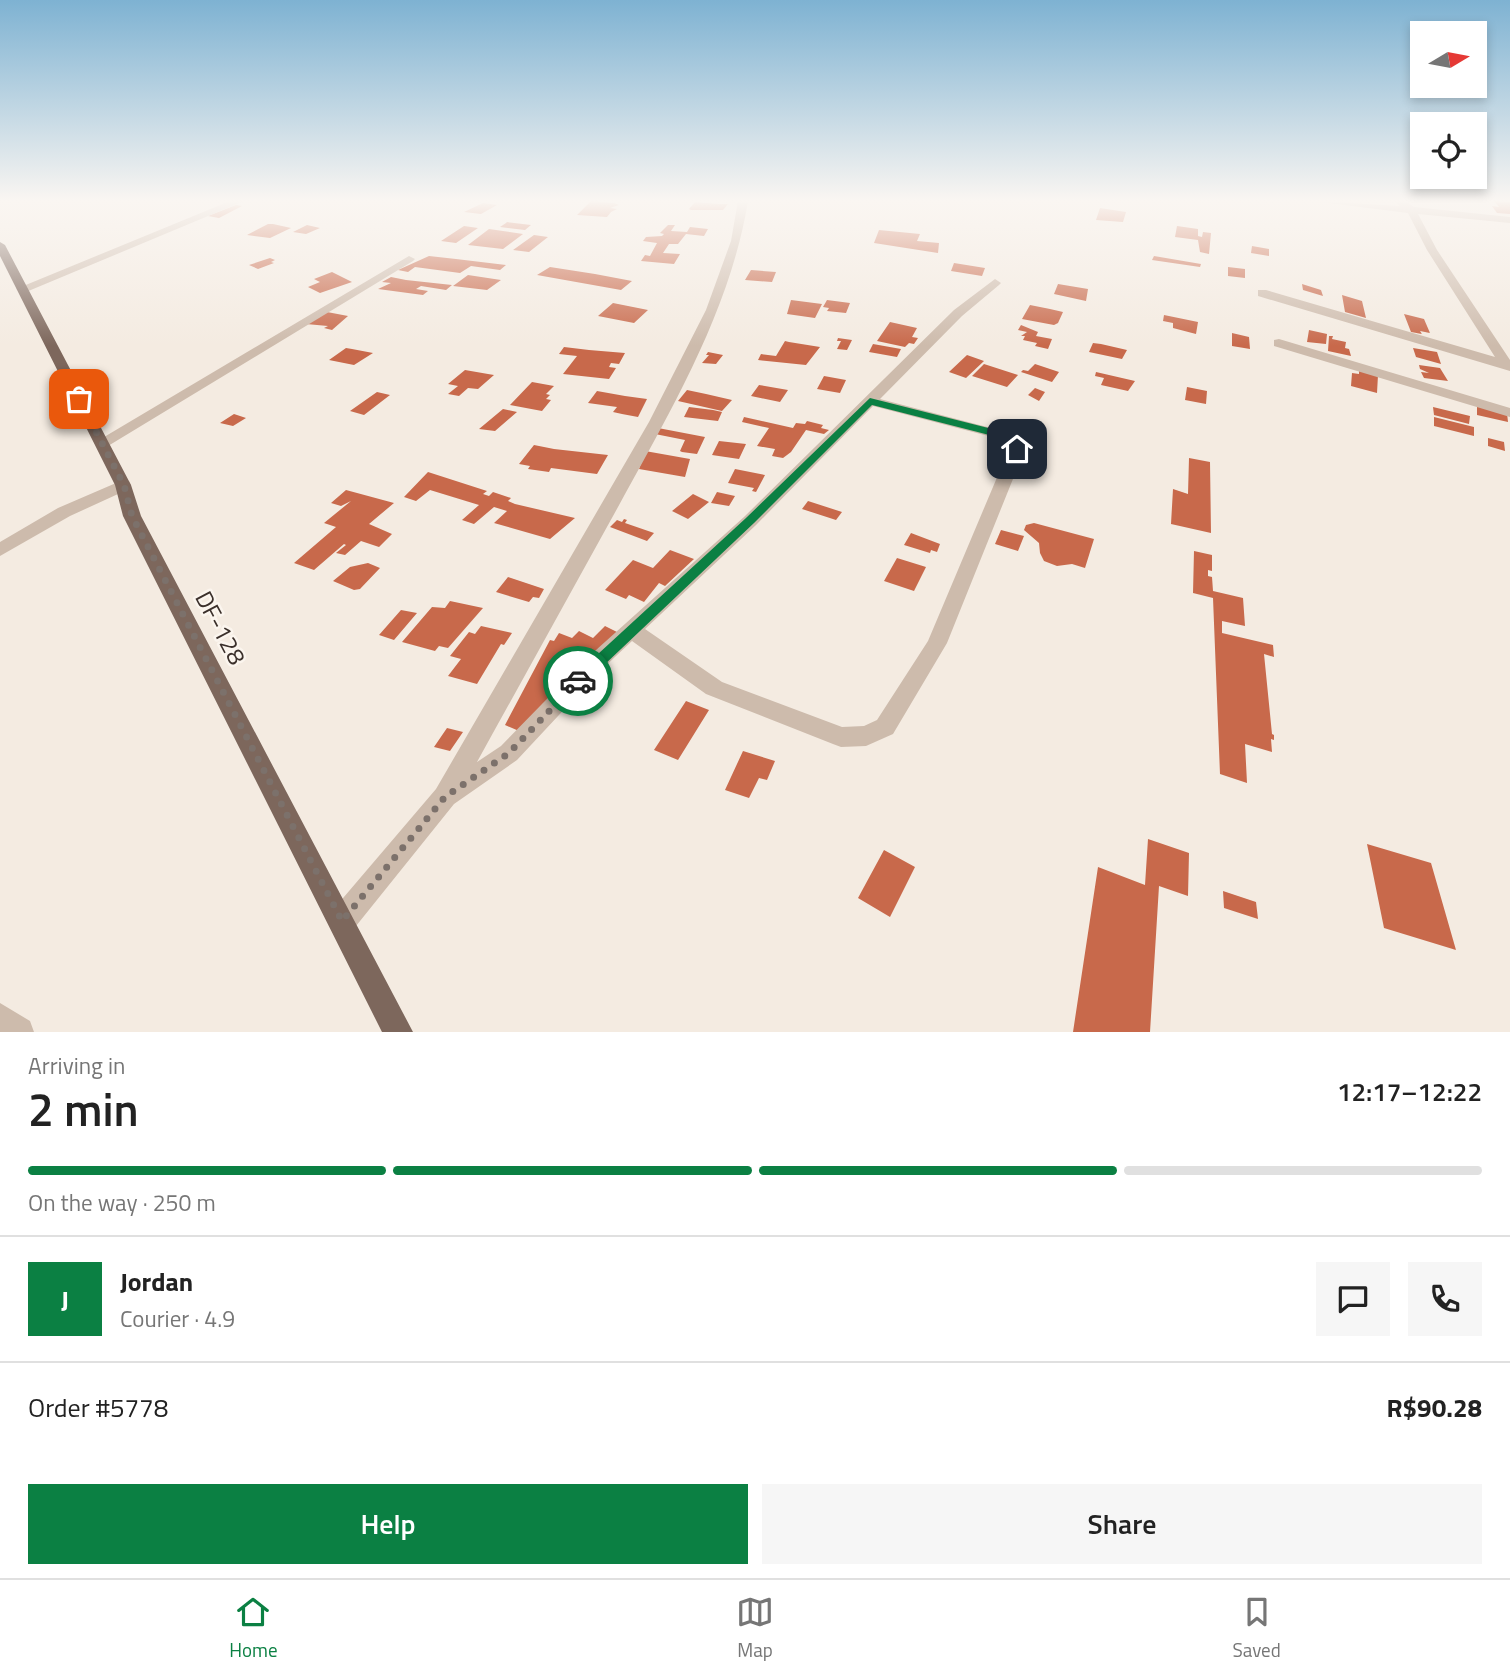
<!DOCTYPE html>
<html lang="en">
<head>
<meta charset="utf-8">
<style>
  body { margin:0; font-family:"Titillium Web",sans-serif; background:#f6f6f6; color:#222; height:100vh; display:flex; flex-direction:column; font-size:26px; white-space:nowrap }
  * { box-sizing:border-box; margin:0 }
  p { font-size:23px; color:#767676 }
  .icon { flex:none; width:38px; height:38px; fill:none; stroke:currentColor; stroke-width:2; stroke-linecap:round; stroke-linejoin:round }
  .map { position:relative; height:1032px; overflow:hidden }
  .drawer { display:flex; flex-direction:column; background:#fff; flex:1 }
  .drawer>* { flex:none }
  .needle { width:46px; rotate:80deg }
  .tools { position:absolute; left:1410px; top:21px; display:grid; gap:14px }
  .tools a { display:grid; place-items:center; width:77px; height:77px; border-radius:0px; background:#fff; box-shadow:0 4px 10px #0003; font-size:35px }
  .pin { position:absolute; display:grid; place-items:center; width:60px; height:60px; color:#fff; margin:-30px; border-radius:14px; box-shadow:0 4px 10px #0006 }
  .courier { position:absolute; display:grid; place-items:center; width:70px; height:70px; margin:-35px; border:5px solid #0b8043; border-radius:50%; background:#fff; color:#222; box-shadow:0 2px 9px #0007 }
  .summary em { font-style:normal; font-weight:600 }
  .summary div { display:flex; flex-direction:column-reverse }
  .summary { display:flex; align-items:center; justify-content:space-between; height:119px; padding:0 28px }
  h1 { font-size:46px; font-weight:600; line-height:52px }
  .bar { display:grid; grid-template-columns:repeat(4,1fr); gap:10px 7px; align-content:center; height:84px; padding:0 28px }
  .bar i { height:9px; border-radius:5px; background:#e0e0e0 }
  .bar .on { background:#0b8043 }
  .bar p { grid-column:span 4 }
  .line { display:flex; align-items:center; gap:18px; padding:0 28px; border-top:2px solid #e0e0e0 }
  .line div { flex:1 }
  .round { display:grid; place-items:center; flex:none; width:74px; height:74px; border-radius:0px; background:#f6f6f6 }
  .button { display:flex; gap:14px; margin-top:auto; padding:14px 28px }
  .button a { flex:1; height:80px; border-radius:0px; background:#0b8043; color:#fff; font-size:28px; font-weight:600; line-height:80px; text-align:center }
  .button a+a { background:#f6f6f6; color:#222 }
  .dock { display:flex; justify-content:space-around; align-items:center; height:98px; border-top:2px solid #e0e0e0; background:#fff; font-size:19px; color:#767676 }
  .dock a { display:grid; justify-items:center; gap:4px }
  .dock .on { color:#0b8043 }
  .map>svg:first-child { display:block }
  .building { fill:#c8694b }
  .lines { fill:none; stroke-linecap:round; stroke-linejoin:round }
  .minor { fill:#cdbbac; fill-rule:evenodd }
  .primary { fill:#7d675c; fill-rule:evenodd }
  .route { fill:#0b8043 }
  .done { stroke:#7c716b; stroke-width:7; stroke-dasharray:0 12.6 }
  .labels { text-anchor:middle; stroke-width:5; stroke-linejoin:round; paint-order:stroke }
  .street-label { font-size:24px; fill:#3b302b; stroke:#fbf5ee }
</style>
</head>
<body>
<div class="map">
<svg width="1510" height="1032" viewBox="0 0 1510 1032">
  <rect width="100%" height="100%" fill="#f4ebe1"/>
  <path class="building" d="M591 201 614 203 619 205 610 208 617 209 611 212 607 217 577 215Z
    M1494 201 1510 202V214L1497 213 1492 206 1499 207Z
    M695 202 719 204H728L723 210H691L689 209Z
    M483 203 497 205 481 214 464 212Z
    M236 205 242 206 219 218 208 216Z
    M1100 208 1126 212 1123 222 1096 220Z
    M506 223 507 222 531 225 525 230 500 227Z
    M268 224H273L291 228 270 238 247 235Z
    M307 225 320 228 306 234 293 232Z
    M668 225H675L671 231 687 232 690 227 708 229 704 236 686 234 678 244H669L663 253 680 254 674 264 641 261 645 255 650 256 657 243 643 241 646 237 662 236 664 234 660 233Z
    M464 226 478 228 456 243 441 241Z
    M1177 226 1198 229V236L1202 237 1203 232 1211 233 1209 254 1200 252 1198 240 1175 237Z
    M489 229 523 234 503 249 468 245Z
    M879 230 920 234 917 241 939 243 938 253 874 243Z
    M534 235 548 237 529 252 513 250Z
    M1252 246 1269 249V256L1251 253Z
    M429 256 456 259 506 265 500 270 471 266 460 273 415 267 408 272 398 270Z
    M1154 256 1201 264 1200 267 1152 260Z
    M270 258 275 260 271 262 274 263 258 269 249 265Z
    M954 263 985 268 982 276 951 271Z
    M550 267 595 274 632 281 621 290 537 275Z
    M1228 267 1245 269V278L1228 276Z
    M751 270 776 272 772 282 745 280Z
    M332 272 352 282 320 293 308 287 320 282 314 279Z
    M468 275 501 280 487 290 453 286Z
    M391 277 406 280 452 285 446 290 421 286 416 289 428 291 423 295 378 289 391 283 382 282Z
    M1058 284 1088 289 1086 301 1054 294Z
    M1302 284 1321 290 1323 296 1303 290Z
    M1342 295 1362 301 1366 318 1345 312Z
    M791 300 822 304 815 318 787 314Z
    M827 300 850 303 846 313 827 311 829 308 823 307Z
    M613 303 648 310 634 323 598 316Z
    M1030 305 1050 309 1063 312 1058 323 1054 325 1022 319Z
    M327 312 348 316 332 330 324 328 328 326 306 324Z
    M1404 314 1424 319 1430 333 1420 331 1422 334 1411 332Z
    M1164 315 1198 322 1196 334 1173 328V323L1163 321Z
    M890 322 917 328 912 337 918 338 914 344 909 343 905 347 877 341Z
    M1021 325 1038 332 1036 336 1052 339 1048 349 1035 346 1037 343 1023 340 1025 336H1021L1027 332 1018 330Z
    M1309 330 1327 334 1326 344 1307 342Z
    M1232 333 1249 337 1250 349 1232 346Z
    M1329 336H1333L1332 339 1346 342 1345 348 1349 349 1351 356 1328 351Z
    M838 338 852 340 847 350 837 349 841 341H837Z
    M785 341 789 342 820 347 806 365 758 360 761 354 776 356Z
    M1093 343 1101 344 1127 350 1122 359 1089 352Z
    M873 344 901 349 897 357 869 352Z
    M564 347 589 350 625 353 619 364 611 363 609 367 616 368 609 379 563 374 577 356 559 354Z
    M346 348 352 349 373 353 354 365 329 360Z
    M1413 348 1437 352 1441 364 1416 357Z
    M708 352 723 355 716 364 702 363 709 355H706Z
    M967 355 984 361 966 378 949 372Z
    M984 364 1018 375 1007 387 972 376Z
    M1035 364 1059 372 1052 382 1021 372 1023 370 1028 371Z
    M1419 365 1440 368 1448 381 1424 378 1421 372 1429 373 1420 369Z
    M465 370 488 374 494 375 478 389 468 388 459 396 448 394 458 386 448 384Z
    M1359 370 1378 375 1377 393 1351 386 1352 373 1359 374Z
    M1096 372 1135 381 1128 391 1101 385 1104 378 1095 376Z
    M824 376 846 380 840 393 817 389Z
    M532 382 554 386 546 394 550 395 546 399 551 400 542 411 510 405Z
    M759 385 788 390 780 402 751 396Z
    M1187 387 1207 391 1206 404 1185 400Z
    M1035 388 1045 392 1039 401 1028 395Z
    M687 390 706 394 732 400 722 411 678 401Z
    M597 391 625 396 647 399 638 417 622 414 613 412 617 407 588 403Z
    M377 392 390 395 364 415 350 411Z
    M1477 406 1507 413 1508 422 1477 415Z
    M689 407 713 410 722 412 718 421 684 417Z
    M1433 407 1470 416 1469 424 1434 415Z
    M503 409 517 412 495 431 479 429Z
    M234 414 246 418 233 426 220 423Z
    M744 417 793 428 796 423 805 424 807 421 823 425 821 428 829 430 824 434 806 430 791 452 783 458 772 456 775 449 757 446 769 428 742 422Z
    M1434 417 1474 427V436L1434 426Z
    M1014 419 1024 422 1014 436 1004 434 1009 425 1015 427 1017 424 1012 422Z
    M658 428 705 437 697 454 682 452 680 451 685 440 655 434Z
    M1488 438 1504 442 1505 451 1488 446Z
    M719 441 746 444 739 459 712 455Z
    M534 445 554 449 608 455 597 474 551 468 549 472 528 469 530 466 519 464Z
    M645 451 690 459 685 477 639 469Z
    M1189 458 1210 462 1211 533 1171 524 1173 489 1188 494Z
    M735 469 765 475 756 492 752 491 754 488 728 483Z
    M428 472 487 491 483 494 489 496 493 492 511 498 508 501 515 504 575 518 550 539 494 523 507 511 494 507 474 524 462 520 479 505 430 490 416 501 404 497Z
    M346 490 394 503 369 524 392 534 379 547 361 541 345 555 336 553 346 545 344 544 314 570 294 563 336 527 324 523 351 501 341 506 331 503Z
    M717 492 735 496 729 506 711 503Z
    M693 494 709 502 688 519 672 511Z
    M808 501 842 512 836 520 802 509Z
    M624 519 627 520 625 523 654 533 647 541 610 527 617 520 622 522Z
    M1034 523 1094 539 1085 568 1072 564 1057 566 1044 561 1040 553 1039 543 1024 530 1026 525Z
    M1001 530 1024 536 1018 551 995 544Z
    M911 533 940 544 937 552 931 550 930 553 904 545Z
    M670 550 694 559 665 586 659 583 644 602 629 595 626 599 605 590 633 560 653 568Z
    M1194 551 1212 555V571L1208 570V576L1212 577 1213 591 1243 598 1245 626 1222 621V633L1273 645 1274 657 1264 654 1272 734 1274 735V740L1271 739 1272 752 1245 744 1247 783 1220 774 1213 598 1193 593Z
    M897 558 926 567 914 591 884 581Z
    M368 563 380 568 360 589 354 590 333 581 350 567Z
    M508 577 544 589 539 598 533 597 529 602 496 592Z
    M450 601 483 608 448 648 439 646 435 651 402 642 432 607 445 608Z
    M401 610 417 613 394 640 379 635Z
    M481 626 512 633 504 645 501 644 477 684 448 676 461 659 450 656 469 632 475 634Z
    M605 626 617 632 578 671 572 669 565 677 570 680 519 731 505 725 550 640 554 641 559 633 572 638 579 631 593 638Z
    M686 701 709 710 678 760 654 750Z
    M447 728 463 732 450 751 434 747Z
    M743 751 775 761 767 780 759 778 749 798 725 790Z
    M1148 839 1189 853 1188 896 1159 886 1150 1032H1073L1098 867 1145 885Z
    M1367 844 1431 863 1456 950 1384 928Z
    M884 850 915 867 890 917 858 898Z
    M1223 891 1256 902 1258 919 1224 908Z"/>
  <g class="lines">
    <path class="minor" d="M230 201H244L26 292 16 289Z
      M738 201H748C730 311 671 410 618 507 571 592 524 677 477 762L501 746 586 659 744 517 954 310 995 279 1001 283 999 285 962 316 880 399 1010 433 1020 437 1025 449 947 643 893 734 866 746 841 747 833 744 706 694 632 641 600 671 517 760 454 804 352 931 342 935 332 931 328 921 332 911 436 789 649 422 706 310 731 241ZM873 406 1000 439 1007 443 1009 449 928 641 877 720 864 726 842 727 722 682 645 629 756 525Z
      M1313 201 1400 206 1394 201H1405L1414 207 1510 217V223L1418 214 1437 250 1510 360V371L1258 296V290H1266L1495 357 1427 250 1408 213Z
      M409 256 415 259 413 261 108 446 102 448 94 443Z
      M1279 339 1510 408V417L1274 346V340Z
      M123 480 129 481 131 485 129 489 70 516 0 556V542L58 508Z
      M0 1003 30 1021 34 1032H0Z"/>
    <path class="primary" d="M0 242 5 245 131 485 141 516 413 1032H382L123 516 115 485 0 256Z"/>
  </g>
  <linearGradient id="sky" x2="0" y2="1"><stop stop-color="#7eb2d2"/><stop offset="0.58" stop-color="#faf6f2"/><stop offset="1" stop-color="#faf6f2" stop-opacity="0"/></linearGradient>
  <rect width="1510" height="346" fill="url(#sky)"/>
  <path class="route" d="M870 398 1008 433 1018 438 1023 449 1014 451 1010 442 1001 438 872 405 754 523 583 685H573V677L746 518Z"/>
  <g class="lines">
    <path class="done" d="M79 399 124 485 132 516 342 921 445 797 509 753 578 681"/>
  </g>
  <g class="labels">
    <g class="street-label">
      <text transform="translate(220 628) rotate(62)" y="8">DF-128</text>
    </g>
  </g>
</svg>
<div class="tools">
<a><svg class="needle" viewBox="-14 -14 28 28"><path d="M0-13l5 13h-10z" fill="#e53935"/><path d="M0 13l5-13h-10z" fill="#767676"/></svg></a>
<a><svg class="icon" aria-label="locate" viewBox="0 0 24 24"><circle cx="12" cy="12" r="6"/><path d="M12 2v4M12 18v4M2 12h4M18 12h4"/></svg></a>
</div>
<div class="pin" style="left:79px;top:399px;background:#ea580c"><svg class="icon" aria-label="bag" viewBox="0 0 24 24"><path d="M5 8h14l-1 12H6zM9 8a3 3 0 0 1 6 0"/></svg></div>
<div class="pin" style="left:1017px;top:449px;background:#1f2937"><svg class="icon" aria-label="home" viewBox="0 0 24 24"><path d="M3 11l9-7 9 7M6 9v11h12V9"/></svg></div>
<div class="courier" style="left:578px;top:681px"><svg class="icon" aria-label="car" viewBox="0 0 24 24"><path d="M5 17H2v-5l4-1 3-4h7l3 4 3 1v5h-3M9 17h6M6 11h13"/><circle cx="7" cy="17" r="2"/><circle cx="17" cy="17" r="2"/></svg></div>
</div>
<section class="drawer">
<div class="summary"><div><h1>2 min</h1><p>Arriving in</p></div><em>12:17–12:22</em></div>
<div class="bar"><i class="on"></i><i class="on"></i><i class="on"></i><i></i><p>On the way · 250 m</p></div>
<div class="line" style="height:126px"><b class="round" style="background:#0b8043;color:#fff">J</b><div><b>Jordan</b><p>Courier · 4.9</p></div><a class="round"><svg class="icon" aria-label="chat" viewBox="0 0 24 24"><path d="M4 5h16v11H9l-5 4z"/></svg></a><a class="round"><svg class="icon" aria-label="phone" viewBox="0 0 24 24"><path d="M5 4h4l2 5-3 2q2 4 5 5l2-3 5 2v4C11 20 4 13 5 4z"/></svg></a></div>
<div class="line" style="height:91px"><div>Order #5778</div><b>R$90.28</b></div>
<div class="button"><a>Help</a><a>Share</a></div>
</section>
<nav class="dock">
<a class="on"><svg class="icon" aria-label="home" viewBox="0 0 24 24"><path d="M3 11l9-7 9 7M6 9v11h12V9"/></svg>Home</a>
<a><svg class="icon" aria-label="map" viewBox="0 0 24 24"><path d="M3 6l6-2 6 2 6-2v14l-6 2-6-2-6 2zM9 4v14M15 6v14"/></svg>Map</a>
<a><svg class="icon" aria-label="saved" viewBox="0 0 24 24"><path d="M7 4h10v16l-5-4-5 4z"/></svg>Saved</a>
</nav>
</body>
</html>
